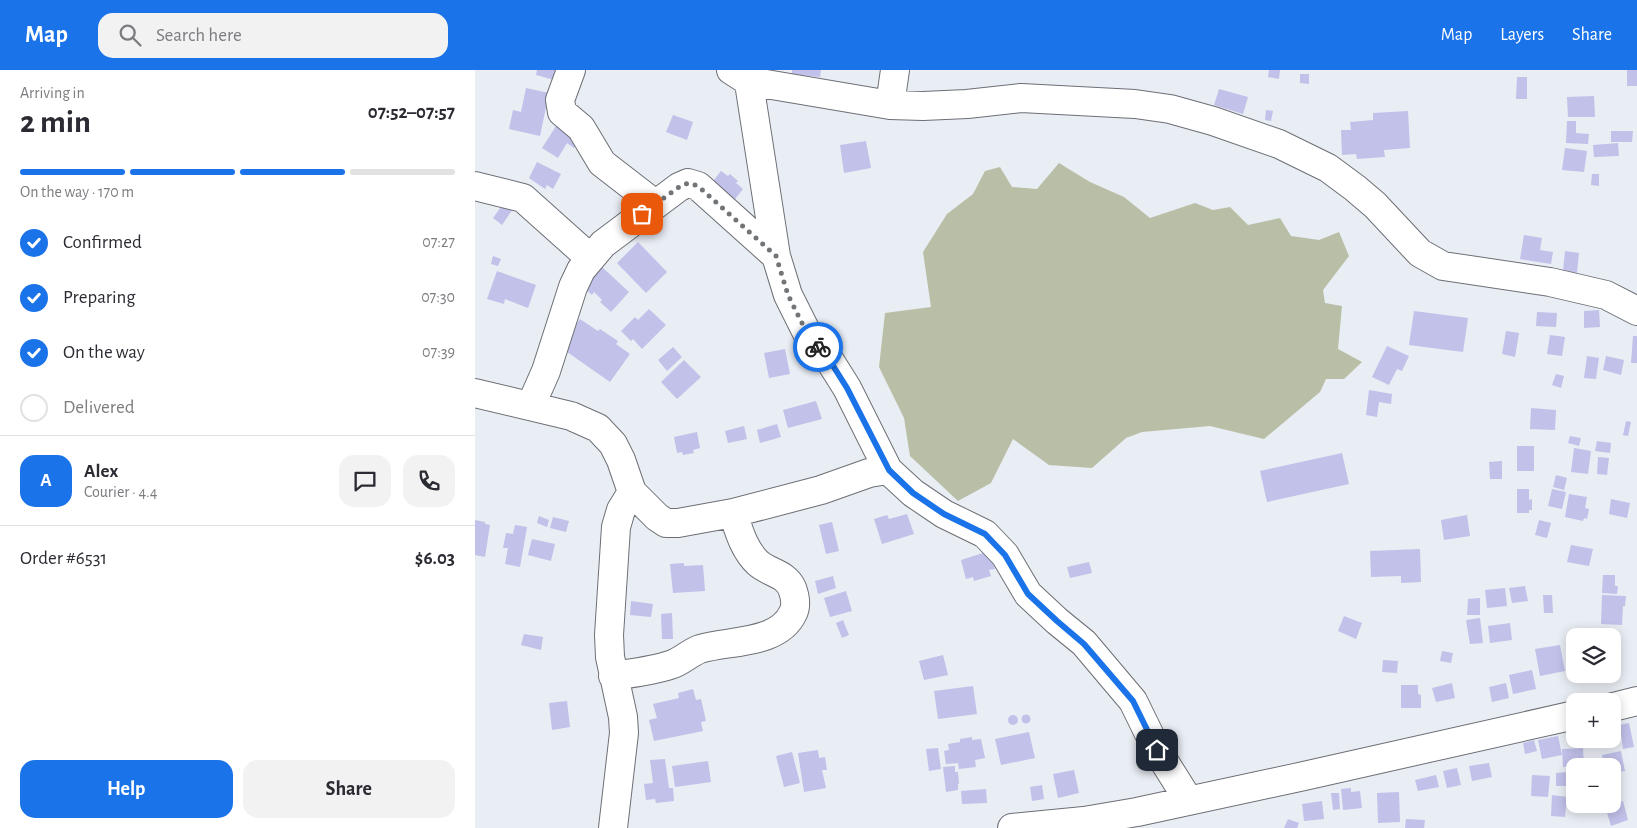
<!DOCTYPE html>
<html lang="en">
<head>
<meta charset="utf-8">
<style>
  body { margin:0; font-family:"Alegreya Sans",sans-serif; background:#f2f2f3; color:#2b2b33; height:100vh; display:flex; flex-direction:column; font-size:19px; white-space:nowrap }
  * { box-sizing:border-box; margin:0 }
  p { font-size:16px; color:#7c7c81 }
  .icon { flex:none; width:28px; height:28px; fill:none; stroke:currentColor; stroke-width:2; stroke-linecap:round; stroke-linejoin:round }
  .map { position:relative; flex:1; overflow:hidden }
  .panel { display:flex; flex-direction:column; background:#fff; width:475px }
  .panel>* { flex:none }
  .tools { position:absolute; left:1091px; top:558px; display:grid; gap:10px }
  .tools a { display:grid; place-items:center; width:55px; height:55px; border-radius:10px; background:#fff; box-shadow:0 2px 12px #0003; font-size:25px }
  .pin { position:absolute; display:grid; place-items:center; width:42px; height:42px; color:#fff; margin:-21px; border-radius:10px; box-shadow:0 2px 8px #0006 }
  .courier { position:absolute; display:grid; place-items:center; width:50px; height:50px; margin:-25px; border:4px solid #1a73e8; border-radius:50%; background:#fff; color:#222; box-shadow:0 1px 6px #0007 }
  .head em { font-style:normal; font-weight:700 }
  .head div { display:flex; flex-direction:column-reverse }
  .head { display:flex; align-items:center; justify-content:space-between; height:85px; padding:0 20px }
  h1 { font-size:32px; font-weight:700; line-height:38px }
  .bar { display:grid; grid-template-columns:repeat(4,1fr); gap:8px 5px; align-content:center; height:60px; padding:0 20px }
  .bar i { height:6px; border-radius:4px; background:#e1e1e2 }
  .bar .current { background:#1a73e8 }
  .bar p { grid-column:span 4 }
  .line { display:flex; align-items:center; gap:12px; padding:0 20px; border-top:1px solid #e1e1e2 }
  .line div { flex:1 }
  .round { display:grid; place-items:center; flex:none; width:52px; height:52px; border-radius:15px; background:#f2f2f3 }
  ol { padding:0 20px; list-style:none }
  li { display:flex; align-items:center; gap:15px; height:55px }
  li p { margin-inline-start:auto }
  li .icon { padding:5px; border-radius:50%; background:#1a73e8; color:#fff; stroke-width:4 }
  li:last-child { color:#7c7c81 }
  li i { width:28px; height:28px; border:2px solid #e1e1e2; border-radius:50% }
  .primary-button { display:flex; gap:10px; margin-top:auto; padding:10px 20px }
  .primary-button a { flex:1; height:58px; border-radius:15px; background:#1a73e8; color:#fff; font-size:20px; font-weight:700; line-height:58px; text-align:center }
  .primary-button a+a { background:#f2f2f3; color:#2b2b33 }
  header { display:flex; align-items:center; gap:30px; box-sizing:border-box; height:70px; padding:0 25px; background:#1a73e8; color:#fff }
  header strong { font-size:24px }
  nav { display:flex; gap:28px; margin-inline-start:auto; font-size:18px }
  .search { width:350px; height:45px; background:#f2f2f3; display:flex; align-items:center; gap:12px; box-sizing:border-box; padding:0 18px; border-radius:15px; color:#7c7c81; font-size:19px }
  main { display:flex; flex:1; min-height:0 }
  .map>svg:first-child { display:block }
  .green { fill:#b9bfa6 }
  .building { fill:#c1c1ea }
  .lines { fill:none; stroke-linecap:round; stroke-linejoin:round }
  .minor-casing { stroke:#6c6f75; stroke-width:30 }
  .minor { stroke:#fff; stroke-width:28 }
  .done { stroke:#727578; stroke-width:5; stroke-dasharray:0 9 }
  .route { stroke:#1a73e8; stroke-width:6 }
</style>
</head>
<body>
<header>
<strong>Map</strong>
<div class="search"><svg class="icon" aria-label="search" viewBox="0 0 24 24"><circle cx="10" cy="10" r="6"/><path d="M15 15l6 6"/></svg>Search here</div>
<nav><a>Map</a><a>Layers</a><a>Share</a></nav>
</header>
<main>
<section class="panel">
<div class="head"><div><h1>2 min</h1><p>Arriving in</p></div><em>07:52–07:57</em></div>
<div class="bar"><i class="current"></i><i class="current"></i><i class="current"></i><i></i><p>On the way · 170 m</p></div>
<ol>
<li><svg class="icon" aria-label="check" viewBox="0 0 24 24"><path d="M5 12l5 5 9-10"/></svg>Confirmed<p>07:27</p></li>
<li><svg class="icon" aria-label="check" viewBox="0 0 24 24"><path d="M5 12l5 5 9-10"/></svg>Preparing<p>07:30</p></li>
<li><svg class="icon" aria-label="check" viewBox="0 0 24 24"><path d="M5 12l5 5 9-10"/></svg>On the way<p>07:39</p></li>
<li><i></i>Delivered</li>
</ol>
<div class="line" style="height:90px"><b class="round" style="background:#1a73e8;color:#fff">A</b><div><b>Alex</b><p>Courier · 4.4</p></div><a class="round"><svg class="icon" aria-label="chat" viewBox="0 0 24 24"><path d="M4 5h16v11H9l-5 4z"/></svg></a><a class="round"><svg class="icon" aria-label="phone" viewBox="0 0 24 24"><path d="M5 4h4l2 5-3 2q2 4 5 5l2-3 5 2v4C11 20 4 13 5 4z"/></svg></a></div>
<div class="line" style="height:65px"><div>Order #6531</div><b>$6.03</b></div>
<div class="primary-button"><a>Help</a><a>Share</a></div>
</section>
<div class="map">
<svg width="1162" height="758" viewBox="0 0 1162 758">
  <rect width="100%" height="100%" fill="#e9edf4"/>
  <path class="green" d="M584 93 615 112 649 127 675 148 720 133 738 140 755 137 773 155 805 148 816 166 844 170 864 162 874 186 848 220 850 233 867 236 863 279 887 292 869 309H851L845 322 789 369 735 356 667 362 651 368 617 398 574 395 538 369 516 413 483 431 435 386 429 348 404 297 410 243 456 237 448 182 472 144 498 124 510 101 525 97 537 117 562 119Z"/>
  <path class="building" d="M62 0H86L83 11 61 5Z
    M317 0H346L345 7 317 4Z
    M794 0H805L804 9 793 7Z
    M1152 0H1162V16H1152Z
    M825 4H834V14L825 13Z
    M1042 7H1052V29H1041Z
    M51 18 74 23 65 66 34 59 38 40 46 42Z
    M744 19 773 27 768 44 739 35Z
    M1119 26 1120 47H1093L1092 27Z
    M791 40 798 41 796 51 790 50Z
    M933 41 935 78 909 80 910 87 882 89 881 84 867 85 866 60H876L875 52 898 50V43Z
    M198 45 218 52 212 70 191 62Z
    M1092 51H1101V63L1114 64 1113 74 1091 73Z
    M83 53 106 67 99 78 92 73 83 88 67 78Z
    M1136 61H1158L1157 72H1136Z
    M391 71 396 98 369 103 365 75Z
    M1143 73 1144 86 1119 87 1118 75Z
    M1090 78 1112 81 1109 102 1087 100Z
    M62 92 86 104 78 119 72 115 70 119 54 108Z
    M246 101 253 106 255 104 263 111 261 113 268 119 257 133 235 115Z
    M1117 104H1124V116L1116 115Z
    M31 130 40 136 27 155 18 148Z
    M1049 165 1067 168 1065 180 1078 182 1076 194 1045 189Z
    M163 172 192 202 171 223 142 193Z
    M1090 181 1104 183 1102 203 1088 201Z
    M18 186 26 189 23 196 16 194Z
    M126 196 154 222 136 242 125 232 127 230 119 222 117 225 107 216Z
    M22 201 61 215 53 238 30 229 29 234 12 229Z
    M174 239 191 255 167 279 158 269 156 271 146 261 160 247 163 250Z
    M1124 240 1125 257 1109 258V241Z
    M939 241 993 248 988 282 934 275Z
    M1062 242 1082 243 1081 257 1061 256Z
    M105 249 123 261 125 259 143 271 141 274 155 284 135 312 85 277Z
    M1031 261 1044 263 1040 287 1027 284Z
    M1075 265 1090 267 1087 286 1072 284Z
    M1158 266H1162V293H1156Z
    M912 276 934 286 927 301 922 299 914 315 897 307Z
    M198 277 207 287 192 301 183 290Z
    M310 279 315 304 294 308 289 283Z
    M1112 286 1124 288 1121 309 1109 308Z
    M1131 286 1149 290 1146 305 1128 300Z
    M209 290 226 307 202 329 186 312Z
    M1081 304 1089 306 1086 318 1077 315Z
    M894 320 917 324 916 334 904 332 902 347 891 345Z
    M341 331 347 349 313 358 308 340Z
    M1056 338 1081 340 1080 360 1055 359Z
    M1151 351 1156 352 1153 366 1148 365Z
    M302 354 306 367 285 373 282 360Z
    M269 356 272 369 253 373 250 361Z
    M222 362 225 378 218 380 219 383 208 385 207 382 202 383 199 367Z
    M1095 366 1106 368 1104 376 1093 373Z
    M1122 371 1136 373 1135 383 1120 381Z
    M1042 376H1059V401H1042Z
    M1099 378 1116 381 1113 404 1096 402Z
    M867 383 874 414 792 432 785 401Z
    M1123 387 1134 388 1132 405 1122 404Z
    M1027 391V409H1015L1014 392Z
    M1081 405 1092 408 1089 420 1078 417Z
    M1042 419H1054V430L1057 429V440H1054V443H1042Z
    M1077 419 1091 422 1087 439 1073 436Z
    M1094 424 1112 427 1110 438 1114 439 1112 449 1109 448 1108 451 1090 447Z
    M1136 429 1155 433 1152 448 1134 444Z
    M432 444 439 464 407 474 399 449 412 445 414 449Z
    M992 445 995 466 969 470 966 450Z
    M64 446 74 450 72 457 62 453Z
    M78 447 94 451 91 462 75 458Z
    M0 450 10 452V454L15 455 10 487 0 485Z
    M1064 450 1076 453 1072 468 1060 465Z
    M357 452 364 481 351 484 344 455Z
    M40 455 52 457 45 497 30 494 33 478H28L31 463 38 464Z
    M57 469 80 474 76 491 53 485Z
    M1096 475 1118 479 1114 496 1092 492Z
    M945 479 946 512 926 513V506L896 507 895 481Z
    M514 481 520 499 514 500 516 506 499 511 498 507 491 509 486 490Z
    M614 492 617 503 595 508 592 497Z
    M209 493V496L228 495 230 521 198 523 195 494Z
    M1128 505H1140V516H1143L1142 524 1127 523Z
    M358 506 361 518 343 524 340 511Z
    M1050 516 1053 531 1037 533 1034 518Z
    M1030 518 1032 536 1012 538 1010 520Z
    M371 521 377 541 355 547 349 528Z
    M1068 525H1077L1078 543H1069Z
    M1127 525 1151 526 1150 536H1148L1147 555 1126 554Z
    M1005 528V545H992L993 529Z
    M156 531 178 534 176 547 155 545Z
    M197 543 198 569H187L186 544Z
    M869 546 887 553 881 569 863 561Z
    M1005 548 1008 573 995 574 991 550Z
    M368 550 374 565 367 568 361 553Z
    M1035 553 1037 570 1015 573 1013 556Z
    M49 564 68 567 66 580 46 575Z
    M1085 575 1090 601 1065 606 1060 579Z
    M967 581 978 583 976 593 965 591Z
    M468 585 473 605 449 610 444 591Z
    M908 590 923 591 922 603 907 602Z
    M1057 600 1061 619 1038 624 1034 605Z
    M977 613 980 628 961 632 957 618Z
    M1031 613 1034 628 1017 632 1014 617Z
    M926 615H943V624L946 625V638H926Z
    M498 616 502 644 463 649 459 621Z
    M218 619 221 630 226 629 231 651 226 652 228 661 179 671 174 650 182 648 178 634 204 628 203 623Z
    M92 631 95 657 77 660 74 633Z
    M546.5 649a4.5 4.5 0 1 1 9 0a4.5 4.5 0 1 1-9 0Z
    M533 650a5 5 0 1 1 10 0a5 5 0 1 1-10 0Z
    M1154 653 1159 677 1148 679 1146 665 1138 667V656Z
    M554 662 560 688 526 695 520 669Z
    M1083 666 1087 685 1067 689 1063 670Z
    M497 667V670L506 669 510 688 500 690 501 697 484 699 483 693 471 694 469 681 474 680 473 674 485 672V669Z
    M1059 670 1062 681 1050 684 1048 673Z
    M463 678 466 699 454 701 451 679Z
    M1108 678 1109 696 1088 697 1087 679Z
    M343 680 344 688 350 687 352 700H347L351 718 329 722 323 683Z
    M1146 681 1150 701 1138 703V696H1129L1127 685Z
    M317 682 325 713 309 717 301 686Z
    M190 689 194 718H198L199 731 181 733 180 729 171 730 169 714 178 713 175 690Z
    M233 691 236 712 200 717 197 696Z
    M1014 693 1017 707 997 711 994 696Z
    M480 696V702H483L484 714H483V720L471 722 468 697Z
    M982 698 986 715 972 718 968 701Z
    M599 700 604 723 583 728 578 704Z
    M1092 702V716H1081V703Z
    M961 705 964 717 943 721 940 710Z
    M1057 705 1075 706 1073 727 1056 726Z
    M567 715 569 729 557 731 555 717Z
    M876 718V722L885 721 887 738 868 740 866 719Z
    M511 719 512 733 487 734 486 721Z
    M924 722 925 752 903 753 902 723Z
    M856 723H864L865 739 858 740Z
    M1077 725 1092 727 1090 747 1076 746Z
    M847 731 849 749 829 751 827 734Z
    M1148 731 1153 750 1136 756 1130 736Z
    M813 749 824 753 822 758H809Z
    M931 749 950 750 949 758H930Z"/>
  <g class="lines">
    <g class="minor-casing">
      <path id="minor" d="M96 0 85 30 87 42 106 58 127 93 180 134
        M256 0 273 11 415 35 448 36 492 34 546 28 660 34 695 39 738 51 804 74 853 98 880 118 900 135 945 183 968 196 1075 212 1131 225 1162 241
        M272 0 301 186 313 225 334 267 355 291 372 318 413 400 438 423 469 444 510 464 530 485 553 524 582 551 609 573 658 631 682 680 714 731
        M415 35 420 0
        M0 116 48 128 115 188
        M0 323 96 346 123 358 138 374 146 390 157 422 182 447 191 453H203L258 443 346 420 394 403 413 400
        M56 335 71 301 98 217 106 200 128 174 204 117 213 113 223 116 301 186
        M138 606C157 603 177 601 195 595 206 592 214 583 225 579 254 570 303 575 318 543 322 535 320 526 317 518 310 503 294 503 283 493 269 480 264 461 258 443
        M1138 637 1162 631
        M138 758 149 663 148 647 135 587 134 565 141 457 146 440 157 422
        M537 758 609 751 662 742 829 706 1100 645"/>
    </g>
    <use href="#minor" class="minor"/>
  </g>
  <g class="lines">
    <path class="done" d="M167 144 204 117 213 113 223 116 301 186 313 225 334 267 343 277"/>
    <path class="route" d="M343 277 355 291 372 318 414 400 438 423 469 444 510 464 530 485 553 524 582 551 609 574 658 631 682 680"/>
  </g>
</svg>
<div class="tools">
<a><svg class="icon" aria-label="layers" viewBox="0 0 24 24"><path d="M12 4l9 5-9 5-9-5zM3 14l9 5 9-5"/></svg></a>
<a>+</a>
<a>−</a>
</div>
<div class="pin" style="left:167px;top:144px;background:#ea580c"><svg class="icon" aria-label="bag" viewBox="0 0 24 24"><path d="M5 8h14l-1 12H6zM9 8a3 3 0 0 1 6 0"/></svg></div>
<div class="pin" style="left:682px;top:680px;background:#1f2937"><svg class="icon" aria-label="home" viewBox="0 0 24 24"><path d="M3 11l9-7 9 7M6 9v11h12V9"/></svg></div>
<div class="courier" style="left:343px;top:277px"><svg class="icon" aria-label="bike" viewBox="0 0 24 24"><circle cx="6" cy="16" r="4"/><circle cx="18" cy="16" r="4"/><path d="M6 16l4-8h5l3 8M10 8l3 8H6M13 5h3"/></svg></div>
</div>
</main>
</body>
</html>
